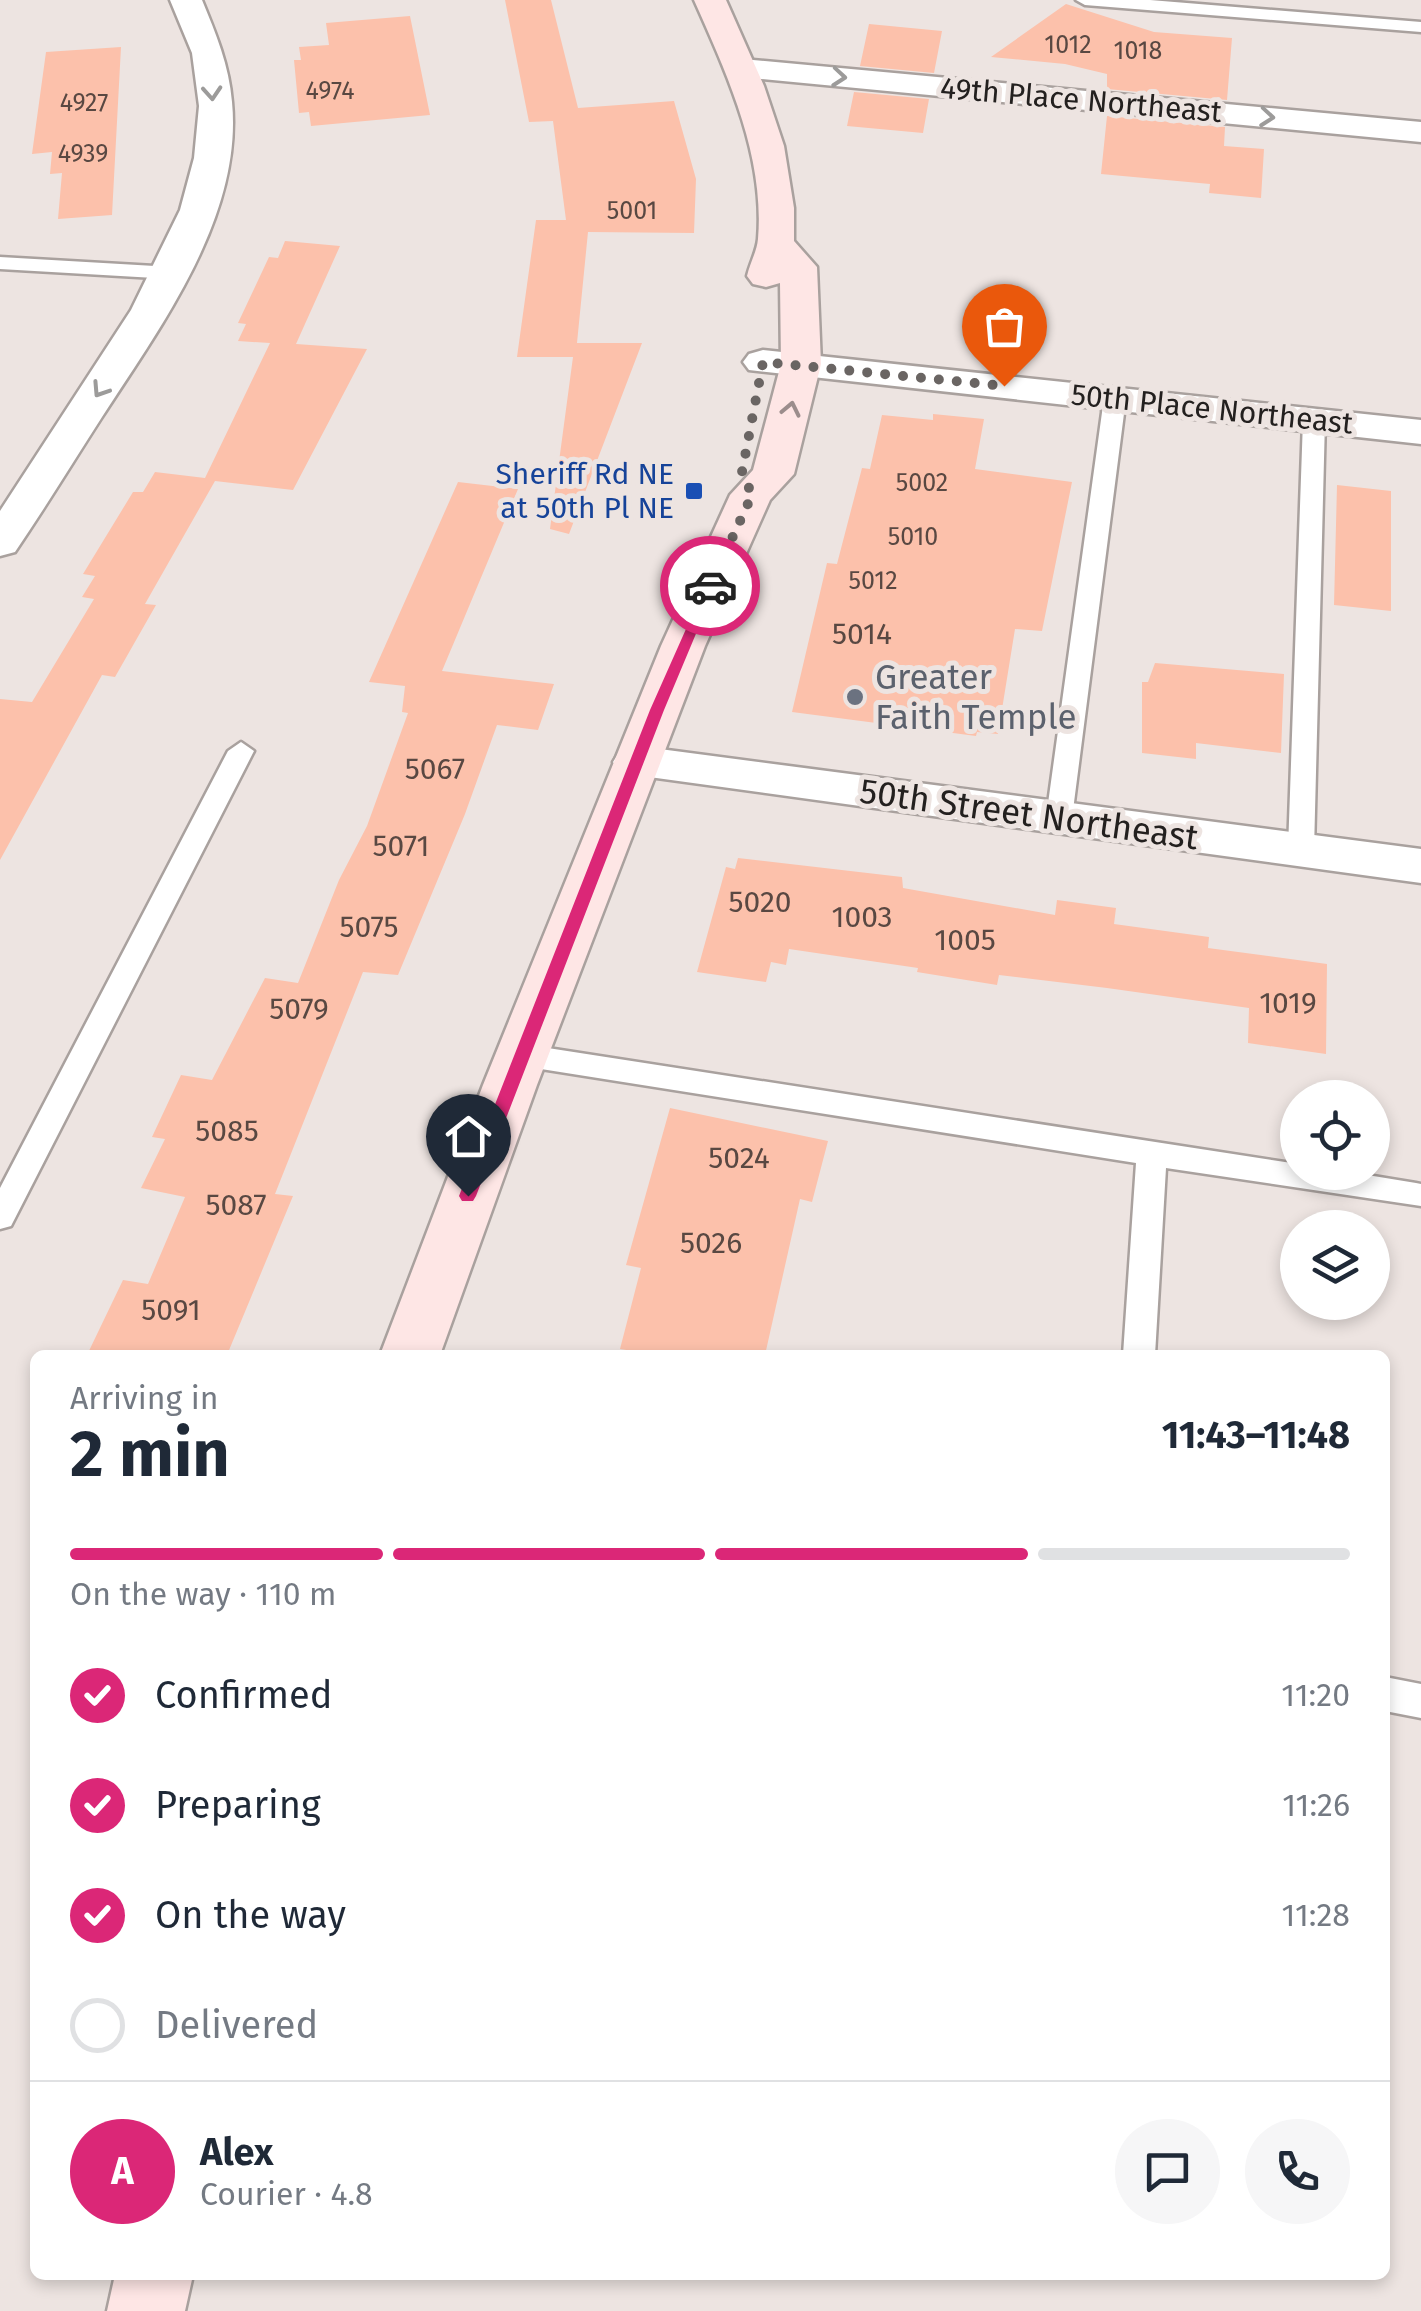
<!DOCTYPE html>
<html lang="en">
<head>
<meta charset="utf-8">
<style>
  body { margin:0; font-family:"Fira Sans",sans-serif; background:#f6f6f7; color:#1f2937; height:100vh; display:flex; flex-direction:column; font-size:38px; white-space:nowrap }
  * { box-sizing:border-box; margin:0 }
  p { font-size:32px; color:#747a83 }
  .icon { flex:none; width:55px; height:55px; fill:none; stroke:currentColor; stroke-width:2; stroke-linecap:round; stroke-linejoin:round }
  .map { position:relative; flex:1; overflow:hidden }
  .sheet { position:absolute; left:30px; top:1350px; width:1360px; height:930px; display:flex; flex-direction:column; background:#fff; border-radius:15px; box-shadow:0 5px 15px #0003 }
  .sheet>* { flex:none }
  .tools { position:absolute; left:1280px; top:1080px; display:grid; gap:20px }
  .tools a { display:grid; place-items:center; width:110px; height:110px; border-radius:50%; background:#fff; box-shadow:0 5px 15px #0003; font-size:50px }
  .pin { position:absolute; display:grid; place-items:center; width:85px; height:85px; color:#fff; margin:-102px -42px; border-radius:50% 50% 50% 0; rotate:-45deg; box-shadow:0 0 10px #0007 }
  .pin .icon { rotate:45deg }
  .courier { position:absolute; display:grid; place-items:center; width:100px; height:100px; margin:-50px; border:8px solid #db2777; border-radius:50%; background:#fff; color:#222; box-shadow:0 2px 12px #0007 }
  .overview em { font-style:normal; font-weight:700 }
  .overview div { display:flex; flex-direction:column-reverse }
  .overview { display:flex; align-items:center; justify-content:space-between; height:170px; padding:0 40px }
  h1 { font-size:65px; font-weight:700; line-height:75px }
  .bar { display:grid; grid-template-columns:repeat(4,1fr); gap:15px 10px; align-content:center; height:120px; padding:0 40px }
  .bar i { height:12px; border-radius:8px; background:#e0e1e3 }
  .bar .selected { background:#db2777 }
  .bar p { grid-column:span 4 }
  .line { display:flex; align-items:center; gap:25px; padding:0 40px; border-top:2px solid #e0e1e3 }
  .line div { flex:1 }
  .round { display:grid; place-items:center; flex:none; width:105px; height:105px; border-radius:52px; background:#f6f6f7 }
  ol { padding:0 40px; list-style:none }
  li { display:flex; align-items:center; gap:30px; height:110px }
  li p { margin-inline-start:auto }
  li .icon { padding:10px; border-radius:50%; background:#db2777; color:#fff; stroke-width:4 }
  li:last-child { color:#747a83 }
  li i { width:55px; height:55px; border:5px solid #e0e1e3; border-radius:50% }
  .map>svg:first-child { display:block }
  .building { fill:#fcc1ab }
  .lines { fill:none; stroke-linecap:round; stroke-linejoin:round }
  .service-casing { stroke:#a9a19e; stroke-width:5 }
  .minor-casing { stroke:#a9a19e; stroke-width:5 }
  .secondary-casing { stroke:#a9a19e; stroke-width:5 }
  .service { fill:#fff; fill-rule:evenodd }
  .minor { fill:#fff; fill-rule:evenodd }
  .secondary { fill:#fee6e5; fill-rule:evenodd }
  .oneway { stroke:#9c9b9a }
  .oneway2 { stroke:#9b8d8c }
  .route { fill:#db2777 }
  .done { stroke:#6a6563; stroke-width:10; stroke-dasharray:0 18 }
  .transit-dot { fill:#1a4fb4; stroke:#ede4e1; stroke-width:4 }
  .worship-dot { fill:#6b7280; stroke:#ede4e1; stroke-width:4 }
  .labels { text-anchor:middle; stroke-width:10; stroke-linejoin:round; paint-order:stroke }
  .far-number-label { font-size:25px; fill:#594842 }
  .far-street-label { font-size:30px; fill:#23201f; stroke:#ede4e1 }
  .far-transit-label { font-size:30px; fill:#164399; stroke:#ede4e1; text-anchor:end }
  .number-label { font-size:30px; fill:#594842 }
  .worship-label { font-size:35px; fill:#5b616d; stroke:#ede4e1; text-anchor:start }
  .street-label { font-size:35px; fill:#23201f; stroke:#ede4e1 }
</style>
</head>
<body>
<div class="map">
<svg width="1421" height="2311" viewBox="0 0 1421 2311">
  <rect width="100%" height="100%" fill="#ede4e1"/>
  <path class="building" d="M505 0H551L578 108 674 101 696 179 694 233 588 232 577 343H642L569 534 550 529 573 357H517L536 220H566L553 121 529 122Z
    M1066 4 1154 32 1232 38 1227 100 1107 89V74L1065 64 991 57Z
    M410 16 430 115 311 126 309 112 299 113 294 60H301L299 47 329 45 326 23Z
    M869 24 942 31 934 73 860 66Z
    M121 47 112 215 58 219 62 173 50 174 52 152 32 154 46 52Z
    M854 92 929 99 923 133 847 126Z
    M1107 116 1225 127 1224 146 1264 149 1261 198 1209 193 1210 184 1101 174Z
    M285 241 340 246 296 344 367 349 293 490 215 481 145 604 156 605 115 677 102 675 0 860V699L32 702 94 599 82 597 95 576 83 574 133 492H143L155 472 205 478 270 343 238 341 246 324 238 323 269 257 278 258Z
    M933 414 984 419 975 469 1072 482 1042 631 1015 629 998 734 977 732 976 736 792 712 827 563 837 564 862 468 870 469 882 415 933 420Z
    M458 482 518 489 442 671 554 684 538 730 497 725 465 814 398 975 363 972 275 1194 293 1196 227 1355H87L123 1280 148 1284 185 1197 141 1188 165 1139 152 1137 181 1075 212 1080 265 978 298 983 339 880 367 826 408 713 402 712 405 686 369 682Z
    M1337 485 1391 491V611L1334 605Z
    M1155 663 1284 674 1281 753 1196 743V759L1142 753V682H1148Z
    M738 858 902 877 903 888 1055 915 1057 900 1116 908 1114 924 1209 937 1208 948 1327 964 1326 1054 1248 1043 1249 1008 1107 988 999 975 997 985 917 972 918 968 789 949 786 965 771 962 766 982 697 972 726 867 735 869Z
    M670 1108 828 1141 812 1202 800 1199 765 1355H658L620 1349 641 1268 626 1265Z"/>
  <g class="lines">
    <g class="service-casing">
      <path id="service" d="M1076 0H1150L1421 22V32L1085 5Z
        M0 257 172 267 182 273 172 279 0 269Z
        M1115 391 1126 398 1072 818 1059 827 1046 818 1104 398Z
        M1314 413 1325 420 1314 850 1301 859 1288 850 1303 420Z
        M241 742 254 751 11 1226 0 1229V1188L228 751Z
        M522 1044 1298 1164V1172H1349L1416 1183 1421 1184V1206L1166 1168 1155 1355H1123L1136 1163 522 1066 512 1063 508 1055 512 1047Z
        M1385 1677 1421 1684V1718L1385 1711Z"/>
    </g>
    <g class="minor-casing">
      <path id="minor" d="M170 0H202C216 34 229 65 232 102 243 216 161 326 102 417 73 462 45 508 15 552L0 556V511L131 310 180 210 194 158 199 106 192 53Z
        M742 59 1421 122V142L730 76 725 69 730 62Z
        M763 350 1421 420V444L749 370 743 362 749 354Z
        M637 746 1421 849V883L620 773 613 762 620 751Z"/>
    </g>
    <g class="secondary-casing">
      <path id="secondary" d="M694 0H726L764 86 784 146 794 208V241L817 267 821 364 794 474 770 500 705 646 537 1085 440 1355H380L483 1085 661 646 730 495 753 470 781 364 780 283 766 287 753 284 747 276C750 263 757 251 758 239 765 156 727 74 694 0Z
        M115 2275H193L185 2311H107Z"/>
    </g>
    <use href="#service" class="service"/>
    <use href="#minor" class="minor"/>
    <use href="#secondary" class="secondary"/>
  </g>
  <defs><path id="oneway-chevron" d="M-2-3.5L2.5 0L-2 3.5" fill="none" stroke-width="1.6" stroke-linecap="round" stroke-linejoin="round" transform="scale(2.5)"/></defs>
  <g class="oneway">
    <use href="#oneway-chevron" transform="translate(839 77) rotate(5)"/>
    <use href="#oneway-chevron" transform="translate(212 93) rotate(86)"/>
    <use href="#oneway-chevron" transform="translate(1267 117) rotate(5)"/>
    <use href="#oneway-chevron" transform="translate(100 390) rotate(123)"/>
  </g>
  <use class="oneway2" href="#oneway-chevron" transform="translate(791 409) rotate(-78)"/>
  <path class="route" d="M706 584 716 586 664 710 476 1196 473 1201H462L459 1196 650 710Z"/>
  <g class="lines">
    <path class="done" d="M710 586 752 495 742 472 763 362 1004 386"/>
  </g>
  <rect class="transit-dot" x="684" y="481" width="20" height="20" rx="5"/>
  <circle class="worship-dot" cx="855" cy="697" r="10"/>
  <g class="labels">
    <g class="far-number-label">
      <text x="1068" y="53">1012</text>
      <text x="1138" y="59">1018</text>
      <text x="330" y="99">4974</text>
      <text x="84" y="111">4927</text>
      <text x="83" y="162">4939</text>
      <text x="632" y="219">5001</text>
      <text x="922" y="491">5002</text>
      <text x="913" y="545">5010</text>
      <text x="873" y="589">5012</text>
    </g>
    <g class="far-street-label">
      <text transform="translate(1081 100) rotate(5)" y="10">49th Place Northeast</text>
      <text transform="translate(1212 409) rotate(6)" y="10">50th Place Northeast</text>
    </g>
    <g class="far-transit-label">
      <text x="674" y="484">Sheriff Rd NE<tspan x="674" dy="34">at 50th Pl NE</tspan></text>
    </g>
    <g class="number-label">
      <text x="862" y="644">5014</text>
      <text x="435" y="779">5067</text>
      <text x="401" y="856">5071</text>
      <text x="760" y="912">5020</text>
      <text x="862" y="927">1003</text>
      <text x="369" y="937">5075</text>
      <text x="965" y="950">1005</text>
      <text x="1288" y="1013">1019</text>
      <text x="299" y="1019">5079</text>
      <text x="227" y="1141">5085</text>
      <text x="739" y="1168">5024</text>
      <text x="236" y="1215">5087</text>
      <text x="711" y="1253">5026</text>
      <text x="171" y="1320">5091</text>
    </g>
    <g class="worship-label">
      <text x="875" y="689">Greater<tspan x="875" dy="40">Faith Temple</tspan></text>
    </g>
    <g class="street-label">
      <text transform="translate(1029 814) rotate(8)" y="12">50th Street Northeast</text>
    </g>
  </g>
</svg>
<div class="tools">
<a><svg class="icon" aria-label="locate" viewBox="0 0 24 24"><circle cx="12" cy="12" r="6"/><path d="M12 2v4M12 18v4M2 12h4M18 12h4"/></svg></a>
<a><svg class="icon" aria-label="layers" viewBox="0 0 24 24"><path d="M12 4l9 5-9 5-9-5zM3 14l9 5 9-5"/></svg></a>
</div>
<div class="pin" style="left:1004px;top:386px;background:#ea580c"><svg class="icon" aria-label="bag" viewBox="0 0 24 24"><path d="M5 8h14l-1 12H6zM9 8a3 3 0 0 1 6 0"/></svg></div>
<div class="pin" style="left:468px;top:1196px;background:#1f2937"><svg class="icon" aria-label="home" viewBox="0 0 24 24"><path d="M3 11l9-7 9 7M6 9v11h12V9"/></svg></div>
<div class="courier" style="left:710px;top:586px"><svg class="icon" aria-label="car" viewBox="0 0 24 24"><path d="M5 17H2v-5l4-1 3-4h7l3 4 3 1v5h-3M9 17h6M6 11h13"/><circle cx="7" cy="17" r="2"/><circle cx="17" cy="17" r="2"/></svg></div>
<section class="sheet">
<div class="overview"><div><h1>2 min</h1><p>Arriving in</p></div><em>11:43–11:48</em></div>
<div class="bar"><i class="selected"></i><i class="selected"></i><i class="selected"></i><i></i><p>On the way · 110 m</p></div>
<ol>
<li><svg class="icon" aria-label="check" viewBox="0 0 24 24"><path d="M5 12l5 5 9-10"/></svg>Confirmed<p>11:20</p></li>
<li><svg class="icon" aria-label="check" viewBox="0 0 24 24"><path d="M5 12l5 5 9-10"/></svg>Preparing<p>11:26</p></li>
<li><svg class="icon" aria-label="check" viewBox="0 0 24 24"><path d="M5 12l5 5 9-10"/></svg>On the way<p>11:28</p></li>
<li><i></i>Delivered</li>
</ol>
<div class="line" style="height:180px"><b class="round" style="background:#db2777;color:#fff">A</b><div><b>Alex</b><p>Courier · 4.8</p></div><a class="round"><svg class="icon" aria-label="chat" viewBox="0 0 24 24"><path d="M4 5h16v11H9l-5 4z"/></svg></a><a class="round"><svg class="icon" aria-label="phone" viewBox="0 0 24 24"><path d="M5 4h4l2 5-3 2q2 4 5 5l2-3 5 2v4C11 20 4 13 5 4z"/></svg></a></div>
</section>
</div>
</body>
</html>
